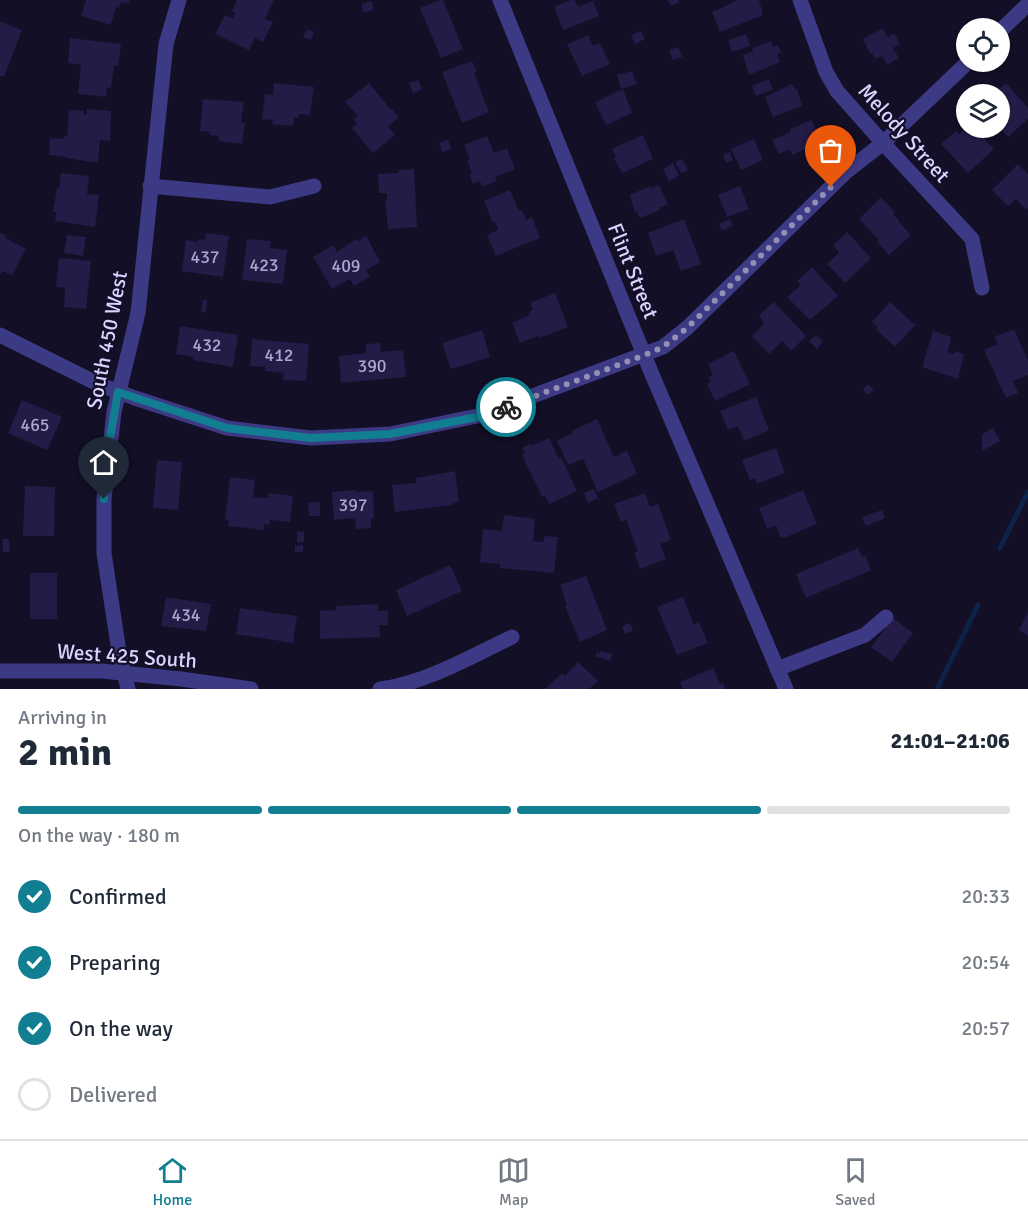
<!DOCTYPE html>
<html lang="en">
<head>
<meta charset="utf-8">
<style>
  body { margin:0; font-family:Signika,sans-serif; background:#f6f6f7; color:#1f2937; height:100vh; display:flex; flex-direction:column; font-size:22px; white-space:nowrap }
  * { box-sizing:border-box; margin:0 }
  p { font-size:20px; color:#747a83 }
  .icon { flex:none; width:33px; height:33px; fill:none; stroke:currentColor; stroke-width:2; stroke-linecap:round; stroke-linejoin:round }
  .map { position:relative; height:689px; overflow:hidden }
  .drawer { display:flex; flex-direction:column; background:#fff; flex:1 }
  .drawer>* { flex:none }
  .controls { position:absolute; left:956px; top:18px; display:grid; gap:12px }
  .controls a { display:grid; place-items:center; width:54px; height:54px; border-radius:50%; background:#fff; box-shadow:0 2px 4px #0004; font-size:30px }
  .pin { position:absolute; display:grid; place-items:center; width:51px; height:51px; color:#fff; margin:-62px -26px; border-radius:50% 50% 50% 0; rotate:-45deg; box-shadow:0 0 6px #0007 }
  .pin .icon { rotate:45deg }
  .courier { position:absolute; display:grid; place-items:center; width:60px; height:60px; margin:-30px; border:4px solid #117e91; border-radius:50%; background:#fff; color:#222; box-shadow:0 2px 8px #0007 }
  .head em { font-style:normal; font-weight:700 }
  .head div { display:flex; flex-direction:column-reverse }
  .head { display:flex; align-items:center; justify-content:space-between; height:102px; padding:0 18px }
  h1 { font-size:39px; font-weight:700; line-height:45px }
  .bar { display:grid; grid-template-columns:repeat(4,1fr); gap:9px 6px; align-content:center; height:72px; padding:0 18px }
  .bar i { height:8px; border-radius:4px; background:#e0e1e3 }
  .bar .current { background:#117e91 }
  .bar p { grid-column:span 4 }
  ol { padding:0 18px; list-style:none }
  li { display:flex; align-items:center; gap:18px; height:66px }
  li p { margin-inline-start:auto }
  li .icon { padding:6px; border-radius:50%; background:#117e91; color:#fff; stroke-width:4 }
  li:last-child { color:#747a83 }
  li i { width:33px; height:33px; border:3px solid #e0e1e3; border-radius:50% }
  .menu { display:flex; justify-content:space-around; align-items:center; height:84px; border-top:2px solid #e0e1e3; background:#fff; font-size:16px; color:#747a83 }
  .menu a { display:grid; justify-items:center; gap:3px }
  .menu .current { color:#117e91 }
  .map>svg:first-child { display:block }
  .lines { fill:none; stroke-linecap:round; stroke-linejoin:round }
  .stream { stroke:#0c2248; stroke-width:5 }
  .building { fill:#241b47 }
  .minor { stroke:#3d3a85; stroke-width:15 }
  .done { stroke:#948fb3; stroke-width:6; stroke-dasharray:0 10.8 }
  .route { stroke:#117e91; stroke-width:8 }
  .labels { text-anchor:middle; stroke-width:4.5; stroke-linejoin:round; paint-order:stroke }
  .number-label { font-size:18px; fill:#aca6d1 }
  .street-label { font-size:21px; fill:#d9d4ff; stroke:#130f26 }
</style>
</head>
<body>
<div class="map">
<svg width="1028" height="689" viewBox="0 0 1028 689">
  <rect width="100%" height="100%" fill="#130f26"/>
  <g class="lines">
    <path class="stream" d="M1000 548 1028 492
      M937 689 978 605"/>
  </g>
  <path class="building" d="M86 0H130L129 4 121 2 119 8 116 7 111 25 81 16Z
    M237 0H274L265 19 273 22 263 42 255 38 249 50 215 34 225 15 233 19 235 13 232 11Z
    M440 0H443L463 49 441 58 420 8Z
    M571 0H575L578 7 593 1 599 16 563 30 554 7Z
    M668 0H678L679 2 671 6Z
    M738 0H759L763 15 720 32 712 12Z
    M371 1 374 9 364 13 361 4Z
    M0 21 22 30 4 77 0 76Z
    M882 28 888 37 894 33 900 44 893 48 899 58 887 65 882 56 875 59 872 53 870 54 863 39Z
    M307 29 314 32 311 40 303 37Z
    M641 31 645 39 635 44 631 35Z
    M746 34 750 46 732 52 728 40Z
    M588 35 593 46 600 43 610 64 582 76 567 44Z
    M70 38 121 44 118 66 114 65 111 88 107 87 106 97 78 94 81 65 68 63Z
    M771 41 773 47 778 45 781 52 777 54 780 62 749 75 743 55 753 51 752 48Z
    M678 47 682 57 673 60 669 50Z
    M472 61 477 72 474 73 489 112 462 123 442 72Z
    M632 71 637 84 621 89 617 75Z
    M769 79 773 89 756 96 752 86Z
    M418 80 422 89 413 93 409 83Z
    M274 83 314 87 310 115 299 114V118L294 117 293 126 272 124 273 120 262 119 265 94 273 95Z
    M369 83 391 110 392 109 399 117 388 127 395 135 373 153 352 128 357 124 353 119 358 116 345 102Z
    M1006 83 1028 108V119L1008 137 999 127V94H994Z
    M792 84 795 89H797L802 106 773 117 765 97Z
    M623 89 632 113 606 125 595 102Z
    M203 99 244 102 241 122 245 123 242 144 218 141 219 136 210 135V132L200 131Z
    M87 109 111 111 110 141 100 140 98 163 66 158V157L49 155 50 138 64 139V136H67L69 110 84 111V114L87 115Z
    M811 120 818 132 816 133 820 143 792 155 790 149 779 154 772 140 791 132 790 129Z
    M967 128H974L994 149 968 173 941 144 956 131 959 134Z
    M643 135 653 159 622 173 614 158 616 157 612 149Z
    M487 136 494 153 507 148 515 169 495 177 497 181 482 187 480 181 473 184 469 174 472 173 467 160 470 159 464 145Z
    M754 139 763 160 741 170 731 149Z
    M448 140 451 149 442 152 439 143Z
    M730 152 733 160 726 163 723 155Z
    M682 159 688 170 681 173 675 162Z
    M673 163 679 176 669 181 663 169Z
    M1018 164 1028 174V208L1026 210 1016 199 1008 206 992 190Z
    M414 169 417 227 388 229 385 200H387V193H379L378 174 399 173V170Z
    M61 173 89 176 87 194 99 195 95 227 55 221 56 212H53L57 188H59Z
    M659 185 668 204 659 208 660 210 640 218 637 212 635 213 630 195 650 186 652 188Z
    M740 186 749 209 727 217 718 195Z
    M510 190 519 211 522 210 526 220 532 217 540 238 496 256 487 235 498 230 495 222 493 223 484 201Z
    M881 197 895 212 893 214 899 220 898 221 911 235 889 255 877 242 879 240 859 219Z
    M684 219 701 264 681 271 673 250 656 256 648 233Z
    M730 219 733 226 722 231 719 224Z
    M847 232 871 258 845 283 827 264 839 253 833 245Z
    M0 233 6 236 5 238 26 249 12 275 2 271 0 275Z
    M206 233 229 236 223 277 182 271 186 240 198 242V239L205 240Z
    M67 235 86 237 83 256 64 253Z
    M366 236 380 262 366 270 370 277 354 286 350 279 332 289 313 257 333 245 337 252 356 239 358 241Z
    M247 239 271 241 270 248 287 250 283 284 242 280Z
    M59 258 91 261 86 309 64 307 65 288 56 287Z
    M812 267 838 296 810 320 787 297 801 285 797 281Z
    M555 293 568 327 539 338 538 336 520 343 512 323 530 315 528 312 533 310 530 303Z
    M203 300H207L206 313 201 312Z
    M774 302 806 336 791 351 782 341 769 354 752 336 764 324 759 315Z
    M890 302 915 325 895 347 876 329 878 327 872 322Z
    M180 326 238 335 233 367 193 360 194 357 176 354Z
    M1014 329 1028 360V375L1013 381 1018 393 1006 398 984 350 998 344 994 337Z
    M482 330 490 357 451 369 442 343Z
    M933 331 951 337 948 352 954 354 955 351 964 354 958 379 922 367Z
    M816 335 823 342 817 349 809 341Z
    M252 339 309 344 306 381 283 380 284 373 265 371V367L250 366Z
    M380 343 381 352 403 350 406 377 341 383 339 356 366 353V344Z
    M734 351 750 384 715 401 707 384 711 382 709 377 713 375 708 364Z
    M868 384 874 390 868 395 863 389Z
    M756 397 769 430 744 441 738 426 728 430 720 411Z
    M22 400 62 417 47 450 8 433Z
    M597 419 614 457 627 451 637 474 598 492 583 459 568 465 557 441 573 433 572 431Z
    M993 428 1000 441 982 451V434Z
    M549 438 559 459 561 457 577 491 549 504 545 495 542 497 522 455 525 454 522 448 530 444 531 446Z
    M776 448 785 473 757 484 755 478 750 480 742 460Z
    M157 460 182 462 178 510 153 508Z
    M455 471 459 502 453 503V505L395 512 392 485 416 483V478Z
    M230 477 255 480 253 497 268 498 269 493 293 496 290 522 270 520 269 525 264 524V530L228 526 229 520 225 519Z
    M25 486 55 487 54 536H23Z
    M594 489 598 498 588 503 584 493Z
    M356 490 357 492 373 491 374 518H371V528L356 529 355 518 334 520 332 492Z
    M803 490 817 524 784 538 780 537 776 525 767 529 759 508Z
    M645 493 650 507 658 504 671 540 660 544 666 559 640 569 634 553 638 551 626 520 621 522 614 504Z
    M320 502V516H309L308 503Z
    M882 510 885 518 866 526 862 517Z
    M504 515 535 519 533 541 544 542V536L558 537 554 573 500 568V564L480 562 483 529 502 531Z
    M297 531 304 532V542H297Z
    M2 539H9L10 552H3Z
    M303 545V552H295V546Z
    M858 548 862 557 865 555 871 570 806 598 796 574Z
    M450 565 462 591 407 616 396 590Z
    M30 573H57V619H30Z
    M586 576 607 630 580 642 565 606 567 605 560 585Z
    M166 597 211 604 206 631 161 626Z
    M683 597 694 625 699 622 708 643 677 655 657 607Z
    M378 604V611H388V625H379L380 637 320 639V611L337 610 336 606Z
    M240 608 297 616 293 643 236 634Z
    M1028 613V636L1019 630Z
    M893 618 913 633 892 662 871 647Z
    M630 623 633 631 625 634 622 626Z
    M601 651 612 654 610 661 595 656 597 652 600 653Z
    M578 662 598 681 589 689H545L562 673 565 676Z
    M713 668 720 684 723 683 726 689H683L680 682Z"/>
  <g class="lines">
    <path class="minor" d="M500 0 651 372 786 689
      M800 0 826 72 837 91 883 143 972 239 982 288
      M999 32 1028 4
      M150 186 270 197 314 186
      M0 335 98 384 135 398 227 428 311 438 390 434 482 415 663 347 687 328 847 171 883 143 968 62
      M777 669 865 635 886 617
      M0 671H102L181 679 251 689
      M128 689 119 652 104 553V499L114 412 138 313 166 44 179 0
      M380 689C426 683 470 657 512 637"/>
  </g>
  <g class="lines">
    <path class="done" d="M506 407 645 355 663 347 687 328 831 187"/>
    <path class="route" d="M104 499 109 443 118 392 227 428 311 438 390 434 482 416 506 407"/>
  </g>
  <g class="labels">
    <g class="number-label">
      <text x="205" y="263">437</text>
      <text x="264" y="271">423</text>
      <text x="346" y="272">409</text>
      <text x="207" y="351">432</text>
      <text x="279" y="361">412</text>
      <text x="372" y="372">390</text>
      <text x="35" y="431">465</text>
      <text x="353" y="511">397</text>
      <text x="186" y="621">434</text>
    </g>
    <g class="street-label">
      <text transform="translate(904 133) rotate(48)" y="7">Melody Street</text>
      <text transform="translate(633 271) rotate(68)" y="7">Flint Street</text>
      <text transform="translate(107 340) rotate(-79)" y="7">South 450 West</text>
      <text transform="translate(127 656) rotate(4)" y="7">West 425 South</text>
    </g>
  </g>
</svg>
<div class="controls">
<a><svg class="icon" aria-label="locate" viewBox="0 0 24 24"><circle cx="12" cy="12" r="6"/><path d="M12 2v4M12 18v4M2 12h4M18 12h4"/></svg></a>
<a><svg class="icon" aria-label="layers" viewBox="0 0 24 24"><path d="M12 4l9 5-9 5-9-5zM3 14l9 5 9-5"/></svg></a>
</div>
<div class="pin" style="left:831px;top:187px;background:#ea580c"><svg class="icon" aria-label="bag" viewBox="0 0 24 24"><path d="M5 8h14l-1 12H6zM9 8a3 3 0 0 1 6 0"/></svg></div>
<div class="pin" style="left:104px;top:499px;background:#1f2937"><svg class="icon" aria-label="home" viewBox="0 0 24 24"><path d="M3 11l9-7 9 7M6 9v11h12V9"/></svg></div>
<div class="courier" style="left:506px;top:407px"><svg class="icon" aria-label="bike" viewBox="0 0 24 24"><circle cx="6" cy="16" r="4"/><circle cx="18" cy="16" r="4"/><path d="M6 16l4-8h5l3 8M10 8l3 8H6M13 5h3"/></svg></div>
</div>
<section class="drawer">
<div class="head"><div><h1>2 min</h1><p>Arriving in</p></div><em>21:01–21:06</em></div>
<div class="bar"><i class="current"></i><i class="current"></i><i class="current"></i><i></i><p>On the way · 180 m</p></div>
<ol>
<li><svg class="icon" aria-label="check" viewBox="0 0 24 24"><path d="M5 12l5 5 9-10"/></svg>Confirmed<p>20:33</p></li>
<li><svg class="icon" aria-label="check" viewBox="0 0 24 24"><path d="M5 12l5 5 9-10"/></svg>Preparing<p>20:54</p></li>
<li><svg class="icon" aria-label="check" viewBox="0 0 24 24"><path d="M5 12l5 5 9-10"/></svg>On the way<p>20:57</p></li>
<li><i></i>Delivered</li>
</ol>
</section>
<nav class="menu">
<a class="current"><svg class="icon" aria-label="home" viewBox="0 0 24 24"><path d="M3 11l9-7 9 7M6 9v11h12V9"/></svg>Home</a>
<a><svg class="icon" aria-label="map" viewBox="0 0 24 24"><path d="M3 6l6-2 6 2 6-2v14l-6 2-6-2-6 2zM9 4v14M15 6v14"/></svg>Map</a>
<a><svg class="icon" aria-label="saved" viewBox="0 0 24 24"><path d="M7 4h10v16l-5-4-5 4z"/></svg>Saved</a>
</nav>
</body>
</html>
